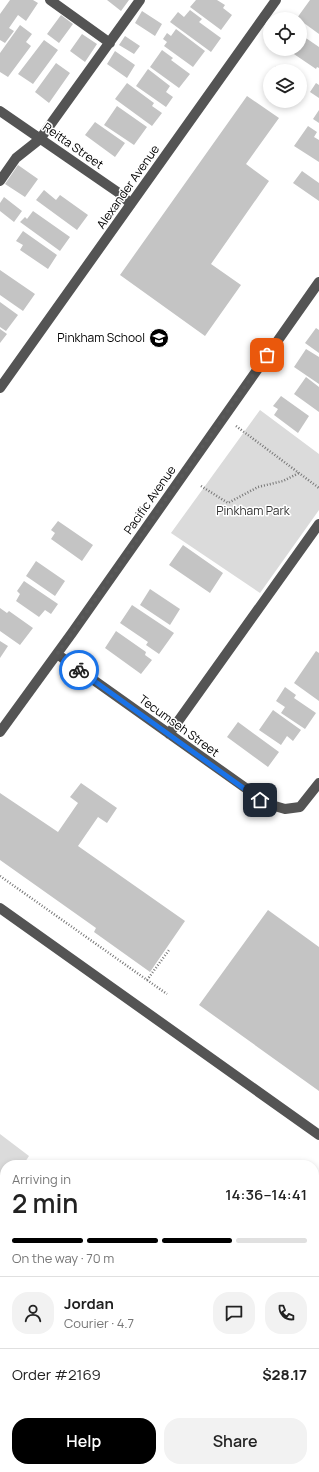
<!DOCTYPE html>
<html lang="en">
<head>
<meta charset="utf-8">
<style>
  body { margin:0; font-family:Manrope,sans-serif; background:#f2f2f2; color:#222; height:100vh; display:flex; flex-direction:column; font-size:15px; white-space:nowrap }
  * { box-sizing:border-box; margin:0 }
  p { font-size:13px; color:#767676 }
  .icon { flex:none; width:22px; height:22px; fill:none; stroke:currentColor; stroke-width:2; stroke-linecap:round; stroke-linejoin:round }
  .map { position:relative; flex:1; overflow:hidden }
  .side { position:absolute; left:0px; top:1160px; width:319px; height:312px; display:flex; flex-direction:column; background:#fff; border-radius:16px 16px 0 0; box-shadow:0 2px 6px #0003 }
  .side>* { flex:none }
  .tools { position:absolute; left:263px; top:12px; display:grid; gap:8px }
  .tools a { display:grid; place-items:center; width:44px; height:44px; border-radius:50%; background:#fff; box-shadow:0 2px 6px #0003; font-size:20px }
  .pin { position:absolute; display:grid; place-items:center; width:34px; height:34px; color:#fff; margin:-17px; border-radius:8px; box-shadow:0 2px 6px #0006 }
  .courier { position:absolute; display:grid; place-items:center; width:40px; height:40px; margin:-20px; border:3px solid #1a73e8; border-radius:50%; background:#fff; color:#222; box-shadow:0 1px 5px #0007 }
  .overview em { font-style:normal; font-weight:600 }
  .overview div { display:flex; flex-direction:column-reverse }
  .overview { display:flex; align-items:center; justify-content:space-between; height:68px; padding:0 12px }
  h1 { font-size:26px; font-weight:600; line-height:30px }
  .bar { display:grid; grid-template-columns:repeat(4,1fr); gap:6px 4px; align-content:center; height:48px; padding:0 12px }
  .bar i { height:5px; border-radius:3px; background:#e0e0e0 }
  .bar .active { background:#000 }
  .bar p { grid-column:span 4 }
  .line { display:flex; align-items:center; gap:10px; padding:0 12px; border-top:1px solid #e0e0e0 }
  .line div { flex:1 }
  .round { display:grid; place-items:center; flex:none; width:42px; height:42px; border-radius:16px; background:#f2f2f2 }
  .action { display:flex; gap:8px; margin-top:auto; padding:8px 12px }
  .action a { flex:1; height:46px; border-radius:16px; background:#000; color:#fff; font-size:16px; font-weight:600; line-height:46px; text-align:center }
  .action a+a { background:#f2f2f2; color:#222 }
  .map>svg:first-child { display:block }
  .green { fill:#dbdbdb }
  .building { fill:#c4c4c4 }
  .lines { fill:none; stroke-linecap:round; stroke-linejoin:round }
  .path { stroke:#767676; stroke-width:2.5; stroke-dasharray:1 2; stroke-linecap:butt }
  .minor { stroke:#545454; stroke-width:10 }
  .done { stroke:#595959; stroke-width:4; stroke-dasharray:0 7.2 }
  .route { stroke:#1a73e8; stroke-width:5 }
  .labels { text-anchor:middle; stroke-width:3; stroke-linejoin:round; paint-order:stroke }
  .street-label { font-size:12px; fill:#000; stroke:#fff }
  .poi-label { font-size:12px; fill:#000; stroke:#fff; text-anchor:end }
  .park-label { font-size:12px; fill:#323232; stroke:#fff }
</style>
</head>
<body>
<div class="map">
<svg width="319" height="1472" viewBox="0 0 319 1472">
  <rect width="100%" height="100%" fill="#fff"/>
  <path class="green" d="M260 410 319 454V510L260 593 171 533Z
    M0 1134 29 1156 23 1165H5V1191L0 1198Z"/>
  <path class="building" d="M10 0H33L38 3 26 21 18 15 9 28 14 31 5 43 0 40V14Z
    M107 0H129L121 11Z
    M196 0H217L225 5 223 8 232 15 221 30 190 7Z
    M310 0H319V34L297 18Z
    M190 10 202 19 199 22 221 38 211 52 170 22 178 12 184 17Z
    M142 11 162 24 155 36 135 23Z
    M61 15 73 24 59 43 47 34Z
    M20 25 32 34 26 42 31 46 8 77 0 72V53Z
    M176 29 205 51 193 67 164 46 167 42 163 39 167 33 171 36Z
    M82 34 97 44 85 62 70 51Z
    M300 34 319 47V68L317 67 316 69 288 50 300 49Z
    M125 36 140 46 134 54 119 45Z
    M44 40 58 50 33 84 18 74Z
    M162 50 173 58 171 60 190 74 179 88 150 67Z
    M115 51 135 65 127 78 107 64Z
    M56 63 70 73 49 103 35 92Z
    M276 66 284 71H272Z
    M148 69 170 86 166 92 173 97 166 107 136 86Z
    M270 74V86L264 82Z
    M300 82 306 87 300 96Z
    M127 83 154 103 152 106 162 113 152 126 115 99Z
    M316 83 319 85V98L310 92Z
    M247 96 279 118 246 164 269 181 211 264 241 285 205 336 120 275Z
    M117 106 147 127 134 145 104 125Z
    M319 110V123L313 119Z
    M95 122 125 143 115 157 85 135Z
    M308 126 317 132 314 137 319 140V162L294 146Z
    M18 165 38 179 25 197 5 184Z
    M302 171 319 183V201L293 183Z
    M44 190 56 200 60 195 88 215 77 230 36 200Z
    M4 197 22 211 14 222 0 211V203Z
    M33 211 70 237 60 251 20 222 25 217 27 219Z
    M23 231 57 255 48 269 20 250 23 245 16 241Z
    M0 270 35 294 23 311 0 295Z
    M0 302 18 315 6 331 0 327Z
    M316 328 319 330V353L305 343Z
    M0 329 7 334 0 343Z
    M306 349 319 357V384L294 367Z
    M306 377 319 387V412L294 394Z
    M281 396 309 416 298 433 274 415 278 409 273 406Z
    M58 521 93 545 82 561 51 539 55 533 51 530Z
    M183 545 223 573 210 593 169 565Z
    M36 561 65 581 55 596 26 576Z
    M24 581 58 604 51 614 45 610 39 617 16 601 20 594 17 591Z
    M150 589 180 609 170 625 140 605Z
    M132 605 174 633 159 654 146 645 148 642 120 623Z
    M0 608 7 613 9 611 33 628 20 645 0 631Z
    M116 631 146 652 145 655 152 660 141 674 105 648Z
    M0 641 8 646 0 658Z
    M316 651 319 653V701L294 683Z
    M285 687 296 695 294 698 316 713 305 729 281 713 285 707 276 701Z
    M273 710 301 730 293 741 287 736 281 745 259 730Z
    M238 722 279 752 268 767 227 737Z
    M81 783 117 808 107 823 98 817 78 846 185 921 150 972 94 932 96 928 0 860V793L58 832 78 803 70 797Z
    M268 910 319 947V1091L199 1005Z"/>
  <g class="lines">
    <path class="path" d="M236 426 319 488
      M201 486 228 503 258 487 283 481 299 473
      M0 876 147 980 169 950
      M147 980 167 994"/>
    <path class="minor" d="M50 0 110 43
      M0 111 119 193 131 204
      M0 181 16 158 40 139 140 0
      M0 388 276 0
      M57 654 268 804 285 809 300 807 319 783
      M0 732 72 633 319 282
      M169 734 319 524
      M0 908 319 1135
      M314 1299H319
      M314 1319 319 1307
      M115 1472 119 1467"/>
  </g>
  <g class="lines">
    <path class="done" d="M79 670 57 654 267 355"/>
    <path class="route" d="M79 670 260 800"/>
  </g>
  <defs>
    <g id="school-disc" transform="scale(1)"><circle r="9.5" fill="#000" stroke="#fff"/><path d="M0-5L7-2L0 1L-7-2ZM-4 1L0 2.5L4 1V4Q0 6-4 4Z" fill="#fff"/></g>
  </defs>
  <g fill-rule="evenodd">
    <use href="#school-disc" x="159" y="338"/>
  </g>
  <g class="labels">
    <g class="street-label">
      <text transform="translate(73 146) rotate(35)" y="4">Reitta Street</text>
      <text transform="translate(128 187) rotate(-55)" y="4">Alexander Avenue</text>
      <text transform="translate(150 500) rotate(-55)" y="4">Pacific Avenue</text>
      <text transform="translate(179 726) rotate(36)" y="4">Tecumseh Street</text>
    </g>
    <g class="poi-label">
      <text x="145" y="342">Pinkham School</text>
    </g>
    <g class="park-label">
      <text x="253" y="515">Pinkham Park</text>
    </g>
  </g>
</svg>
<div class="tools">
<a><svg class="icon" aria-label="locate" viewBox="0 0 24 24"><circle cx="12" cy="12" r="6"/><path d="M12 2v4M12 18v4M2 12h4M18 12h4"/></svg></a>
<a><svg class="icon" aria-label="layers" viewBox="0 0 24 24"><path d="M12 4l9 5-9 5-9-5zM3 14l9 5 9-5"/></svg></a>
</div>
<div class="pin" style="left:267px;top:355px;background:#ea580c"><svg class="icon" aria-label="bag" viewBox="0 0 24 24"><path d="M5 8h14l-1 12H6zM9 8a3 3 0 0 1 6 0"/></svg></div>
<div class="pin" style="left:260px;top:800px;background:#1f2937"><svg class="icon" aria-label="home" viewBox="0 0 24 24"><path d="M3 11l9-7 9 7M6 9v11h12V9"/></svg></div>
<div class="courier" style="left:79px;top:670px"><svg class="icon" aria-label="bike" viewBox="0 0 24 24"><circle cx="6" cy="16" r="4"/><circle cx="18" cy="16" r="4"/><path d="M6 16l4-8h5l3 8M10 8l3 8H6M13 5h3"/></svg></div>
<section class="side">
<div class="overview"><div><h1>2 min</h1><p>Arriving in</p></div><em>14:36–14:41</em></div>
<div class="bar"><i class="active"></i><i class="active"></i><i class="active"></i><i></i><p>On the way · 70 m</p></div>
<div class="line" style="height:72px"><a class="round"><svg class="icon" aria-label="person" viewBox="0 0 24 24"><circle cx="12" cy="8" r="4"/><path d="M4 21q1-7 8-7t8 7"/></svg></a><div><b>Jordan</b><p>Courier · 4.7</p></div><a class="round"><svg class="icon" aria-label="chat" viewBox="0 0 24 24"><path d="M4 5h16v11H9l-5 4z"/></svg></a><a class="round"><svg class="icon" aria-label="phone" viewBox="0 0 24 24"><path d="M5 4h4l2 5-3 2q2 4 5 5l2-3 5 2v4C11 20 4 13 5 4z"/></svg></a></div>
<div class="line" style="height:52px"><div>Order #2169</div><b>$28.17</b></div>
<div class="action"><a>Help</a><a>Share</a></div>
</section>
</div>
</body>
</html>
